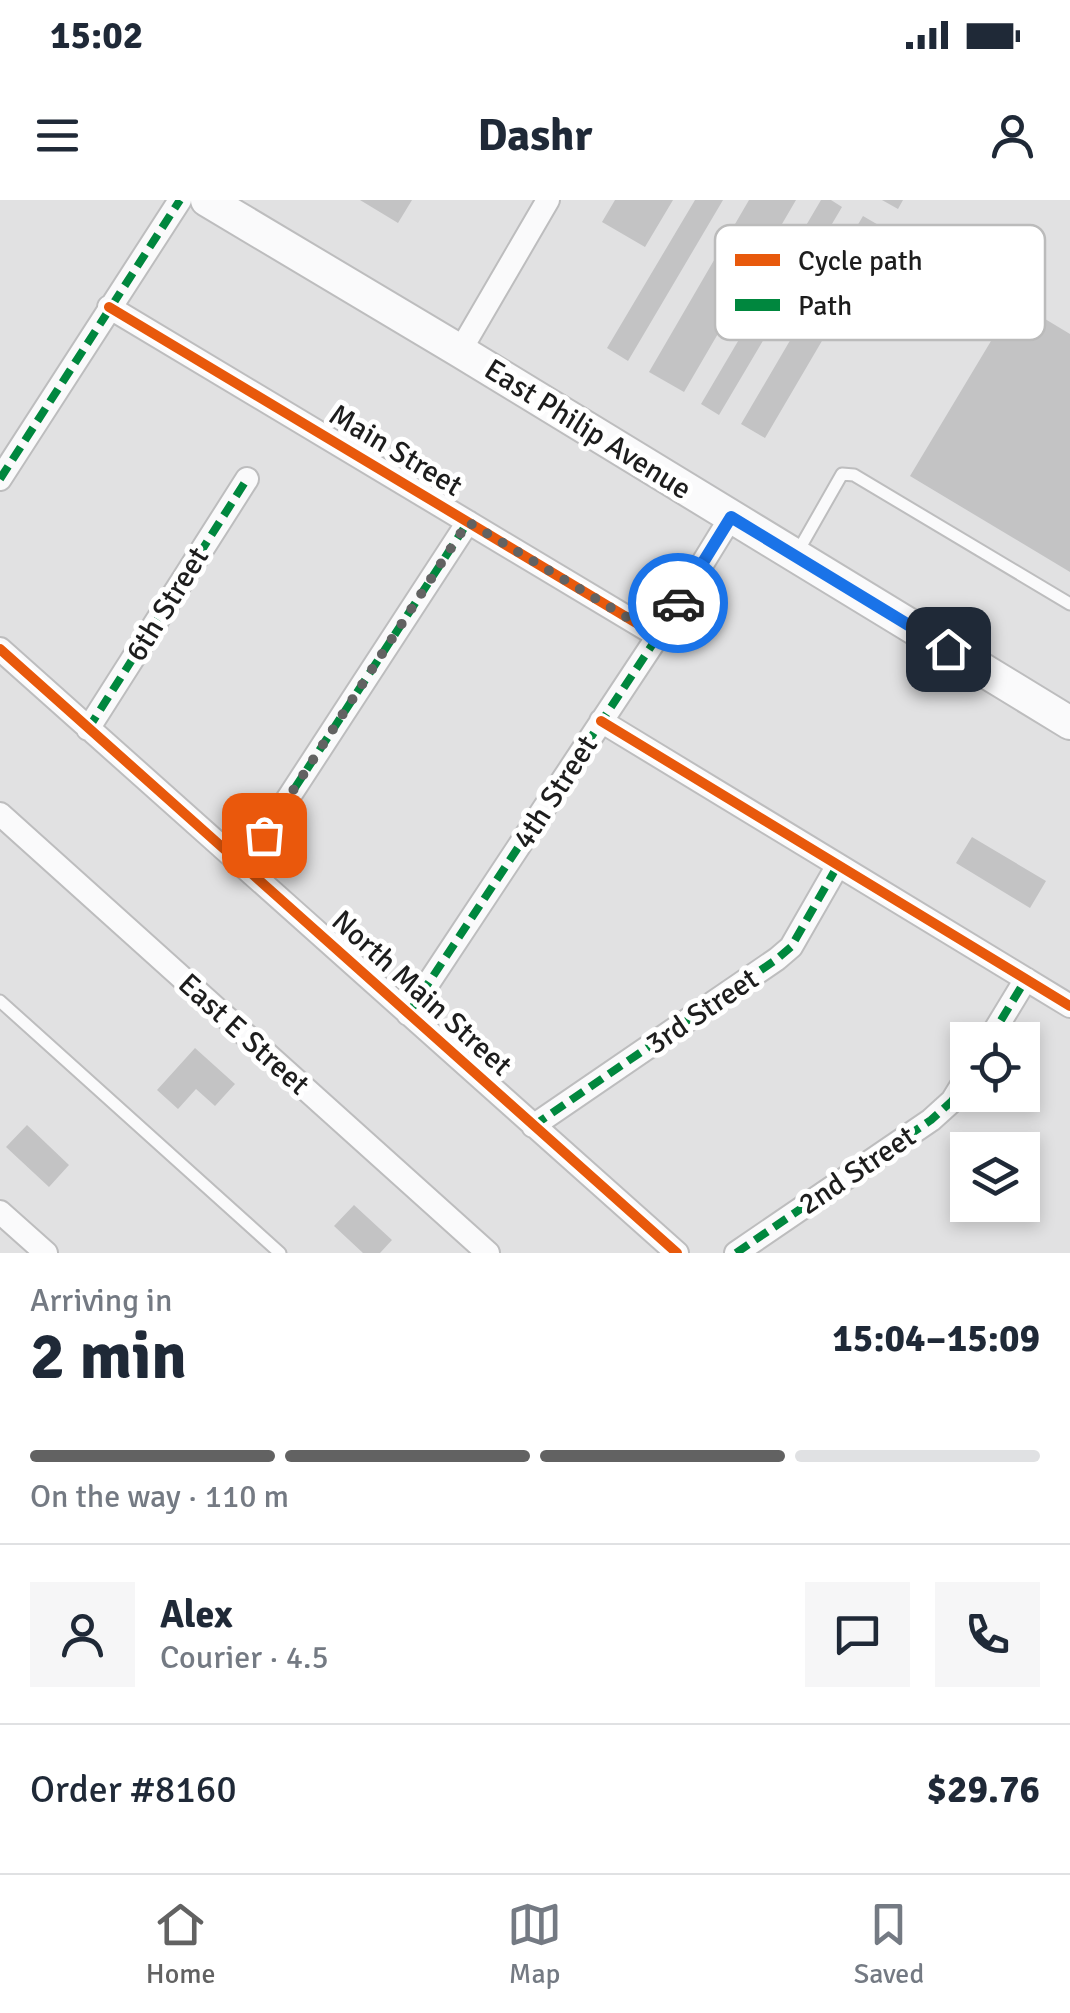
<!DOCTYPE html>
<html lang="en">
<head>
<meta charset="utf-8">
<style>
  body { margin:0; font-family:Signika,sans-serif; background:#f6f6f7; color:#1f2937; height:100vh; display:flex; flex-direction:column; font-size:38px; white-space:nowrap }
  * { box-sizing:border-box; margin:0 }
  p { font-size:32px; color:#747a83 }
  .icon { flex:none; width:55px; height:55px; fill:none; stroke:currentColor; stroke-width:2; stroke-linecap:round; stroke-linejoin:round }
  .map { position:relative; height:1053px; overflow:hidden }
  .drawer { display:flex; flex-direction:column; background:#fff; flex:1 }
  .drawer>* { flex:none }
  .controls { position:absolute; left:950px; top:822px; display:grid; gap:20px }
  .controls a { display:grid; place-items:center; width:90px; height:90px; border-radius:0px; background:#fff; box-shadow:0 5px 15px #0003; font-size:50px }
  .pin { position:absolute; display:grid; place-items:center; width:85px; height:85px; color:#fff; margin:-42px; border-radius:20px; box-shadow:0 5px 15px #0006 }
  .courier { position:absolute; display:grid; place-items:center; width:100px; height:100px; margin:-50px; border:8px solid #1a73e8; border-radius:50%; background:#fff; color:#222; box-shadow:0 2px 12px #0007 }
  .headline em { font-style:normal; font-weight:700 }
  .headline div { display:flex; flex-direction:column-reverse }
  .headline { display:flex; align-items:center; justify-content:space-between; height:170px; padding:0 30px }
  h1 { font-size:65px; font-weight:700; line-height:75px }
  .bar { display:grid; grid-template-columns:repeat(4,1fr); gap:15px 10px; align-content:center; height:120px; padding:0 30px }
  .bar i { height:12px; border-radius:8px; background:#e0e1e3 }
  .bar .on { background:#626262 }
  .bar p { grid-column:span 4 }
  .line { display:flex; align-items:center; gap:25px; padding:0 30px; border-top:2px solid #e0e1e3 }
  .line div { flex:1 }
  .round { display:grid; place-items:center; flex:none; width:105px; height:105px; border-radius:0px; background:#f6f6f7 }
  .status { display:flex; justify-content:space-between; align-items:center; height:70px; padding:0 50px; background:#fff; direction:ltr }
  .status svg { height:28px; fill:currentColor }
  header { display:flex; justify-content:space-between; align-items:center; height:130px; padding:0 30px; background:#fff; font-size:45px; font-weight:700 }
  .menu { display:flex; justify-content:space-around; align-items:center; height:140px; border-top:2px solid #e0e1e3; background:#fff; font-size:28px; color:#747a83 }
  .menu a { display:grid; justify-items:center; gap:5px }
  .menu .on { color:#626262 }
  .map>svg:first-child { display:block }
  .building { fill:#c3c3c4 }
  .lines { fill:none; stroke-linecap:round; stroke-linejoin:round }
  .lane-casing { stroke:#bdbdbe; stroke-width:15 }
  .street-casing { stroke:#bdbdbe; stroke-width:26 }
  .secondary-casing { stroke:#bdbdbe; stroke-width:36 }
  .lane { stroke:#fafafb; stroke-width:11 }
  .street { stroke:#fafafb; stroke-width:22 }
  .secondary { stroke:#fafafb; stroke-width:32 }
  .quiet { stroke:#00873e; stroke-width:8; stroke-dasharray:15 8; stroke-linecap:butt }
  .cycleway-casing { stroke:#fff; stroke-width:16 }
  .cycleway { stroke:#e8590c; stroke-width:10 }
  .done { stroke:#626262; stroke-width:10; stroke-dasharray:0 18 }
  .route { stroke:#1a73e8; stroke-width:12 }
  .labels { text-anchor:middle; stroke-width:10; stroke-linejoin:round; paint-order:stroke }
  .street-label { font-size:30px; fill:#1d1d1d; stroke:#fff }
  .key { fill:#fff; stroke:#bbb; stroke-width:2.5 }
  .key-label { font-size:28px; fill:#1d1d1d }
</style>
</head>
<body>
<div class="status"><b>15:02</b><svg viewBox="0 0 49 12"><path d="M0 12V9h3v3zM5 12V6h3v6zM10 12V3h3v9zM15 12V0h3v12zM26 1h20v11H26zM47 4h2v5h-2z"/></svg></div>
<header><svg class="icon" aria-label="menu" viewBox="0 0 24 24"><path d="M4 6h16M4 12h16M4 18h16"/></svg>Dashr<svg class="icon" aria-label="person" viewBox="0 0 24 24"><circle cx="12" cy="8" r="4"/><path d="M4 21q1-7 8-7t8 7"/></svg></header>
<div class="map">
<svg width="1070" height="1053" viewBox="0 0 1070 1053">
  <rect width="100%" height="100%" fill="#e1e1e2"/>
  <path class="building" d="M360 0H412L398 23Z
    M615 0H673L645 47 602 22Z
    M695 0H723L628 161 607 148Z
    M749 0H796L684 192 649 172Z
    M821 0H831L842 7 719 215 701 204Z
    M882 0H903L898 9Z
    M863 16 887 30 765 238 741 224Z
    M1015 101 1070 134V372L910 276Z
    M972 637 1046 681 1030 708 956 663Z
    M195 848 235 884 215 906 196 889 178 909 157 890Z
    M27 925 69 965 49 987 6 947Z
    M354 1005 392 1040 380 1053H363L334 1026Z"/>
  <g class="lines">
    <g class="lane-casing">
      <path id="lane" d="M797 353 842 274 854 275 1070 404
        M0 801 280 1053"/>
    </g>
    <g class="street-casing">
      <path id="street" d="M109 107 658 436
        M460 151 548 0
        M0 279 180 0
        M0 449 677 1053
        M601 521 1070 806
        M88 529 247 279
        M0 614 488 1053
        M244 666 468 322
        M408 814 658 436 731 317
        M989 840 1026 779
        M533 926 777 759 791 747 838 665
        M0 1012 46 1053
        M736 1053 931 920 952 901 968 875"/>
    </g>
    <g class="secondary-casing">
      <path id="secondary" d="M207 0 460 151 1070 523"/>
    </g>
    <use href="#lane" class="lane"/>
    <use href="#street" class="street"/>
    <use href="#secondary" class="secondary"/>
    <path class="quiet" d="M0 279 180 0
      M88 529 247 279
      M244 666 468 322
      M408 814 658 436 731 317
      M989 840 1026 779
      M533 926 777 759 791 747 838 665
      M736 1053 931 920 952 901 968 875"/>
    <g class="cycleway-casing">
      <path id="cycleway" d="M109 107 658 436
        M0 449 677 1053
        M601 521 1070 806"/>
    </g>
    <use href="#cycleway" class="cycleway"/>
  </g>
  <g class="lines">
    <path class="done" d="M264 635 468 322 658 436 678 403"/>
    <path class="route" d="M678 403 731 317 948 449"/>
  </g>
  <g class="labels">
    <g class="street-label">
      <text transform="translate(588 229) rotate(32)" y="10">East Philip Avenue</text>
      <text transform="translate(396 250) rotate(31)" y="10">Main Street</text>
      <text transform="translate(167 404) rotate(-58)" y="10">6th Street</text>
      <text transform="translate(555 592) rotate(-57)" y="10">4th Street</text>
      <text transform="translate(422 793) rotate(42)" y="10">North Main Street</text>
      <text transform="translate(702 811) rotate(-34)" y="10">3rd Street</text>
      <text transform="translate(244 834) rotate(42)" y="10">East E Street</text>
      <text transform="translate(857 970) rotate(-34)" y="10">2nd Street</text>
    </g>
  </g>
  <rect x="715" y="25" width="330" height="115" rx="15" class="key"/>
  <rect x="735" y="54" width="45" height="12" fill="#e8590c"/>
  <rect x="735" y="99" width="45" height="12" fill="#00873e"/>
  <g class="key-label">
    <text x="798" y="70">Cycle path</text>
    <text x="798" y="115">Path</text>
  </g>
</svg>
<div class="controls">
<a><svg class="icon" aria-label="locate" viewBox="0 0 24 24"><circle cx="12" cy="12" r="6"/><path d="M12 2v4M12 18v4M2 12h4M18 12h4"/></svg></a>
<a><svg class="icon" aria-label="layers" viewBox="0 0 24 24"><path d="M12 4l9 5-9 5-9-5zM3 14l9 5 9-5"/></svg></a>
</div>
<div class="pin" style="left:264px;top:635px;background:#ea580c"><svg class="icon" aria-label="bag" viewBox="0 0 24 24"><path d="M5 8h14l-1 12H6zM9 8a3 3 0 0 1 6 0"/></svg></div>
<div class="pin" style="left:948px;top:449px;background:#1f2937"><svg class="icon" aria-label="home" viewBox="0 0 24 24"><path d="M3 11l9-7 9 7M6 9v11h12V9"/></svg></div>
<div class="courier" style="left:678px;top:403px"><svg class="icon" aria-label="car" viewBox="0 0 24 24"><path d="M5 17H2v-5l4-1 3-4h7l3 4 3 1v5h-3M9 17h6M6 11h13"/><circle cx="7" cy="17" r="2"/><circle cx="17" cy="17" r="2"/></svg></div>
</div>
<section class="drawer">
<div class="headline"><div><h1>2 min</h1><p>Arriving in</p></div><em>15:04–15:09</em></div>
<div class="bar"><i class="on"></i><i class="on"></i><i class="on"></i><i></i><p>On the way · 110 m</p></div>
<div class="line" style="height:180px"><a class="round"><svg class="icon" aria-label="person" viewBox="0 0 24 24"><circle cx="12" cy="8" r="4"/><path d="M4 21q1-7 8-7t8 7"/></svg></a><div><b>Alex</b><p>Courier · 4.5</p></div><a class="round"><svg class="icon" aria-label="chat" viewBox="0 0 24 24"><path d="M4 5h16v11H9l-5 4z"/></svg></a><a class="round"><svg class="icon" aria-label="phone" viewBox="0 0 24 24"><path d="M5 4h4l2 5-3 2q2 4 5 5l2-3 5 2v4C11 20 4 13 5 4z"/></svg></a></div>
<div class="line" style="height:130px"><div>Order #8160</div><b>$29.76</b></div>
</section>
<nav class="menu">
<a class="on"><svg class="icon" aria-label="home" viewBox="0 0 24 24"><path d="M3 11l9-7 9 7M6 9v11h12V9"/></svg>Home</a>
<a><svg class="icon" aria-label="map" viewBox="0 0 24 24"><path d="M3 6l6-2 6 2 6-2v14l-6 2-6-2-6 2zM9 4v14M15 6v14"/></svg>Map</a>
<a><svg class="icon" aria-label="saved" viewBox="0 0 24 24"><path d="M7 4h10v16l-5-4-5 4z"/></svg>Saved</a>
</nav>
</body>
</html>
